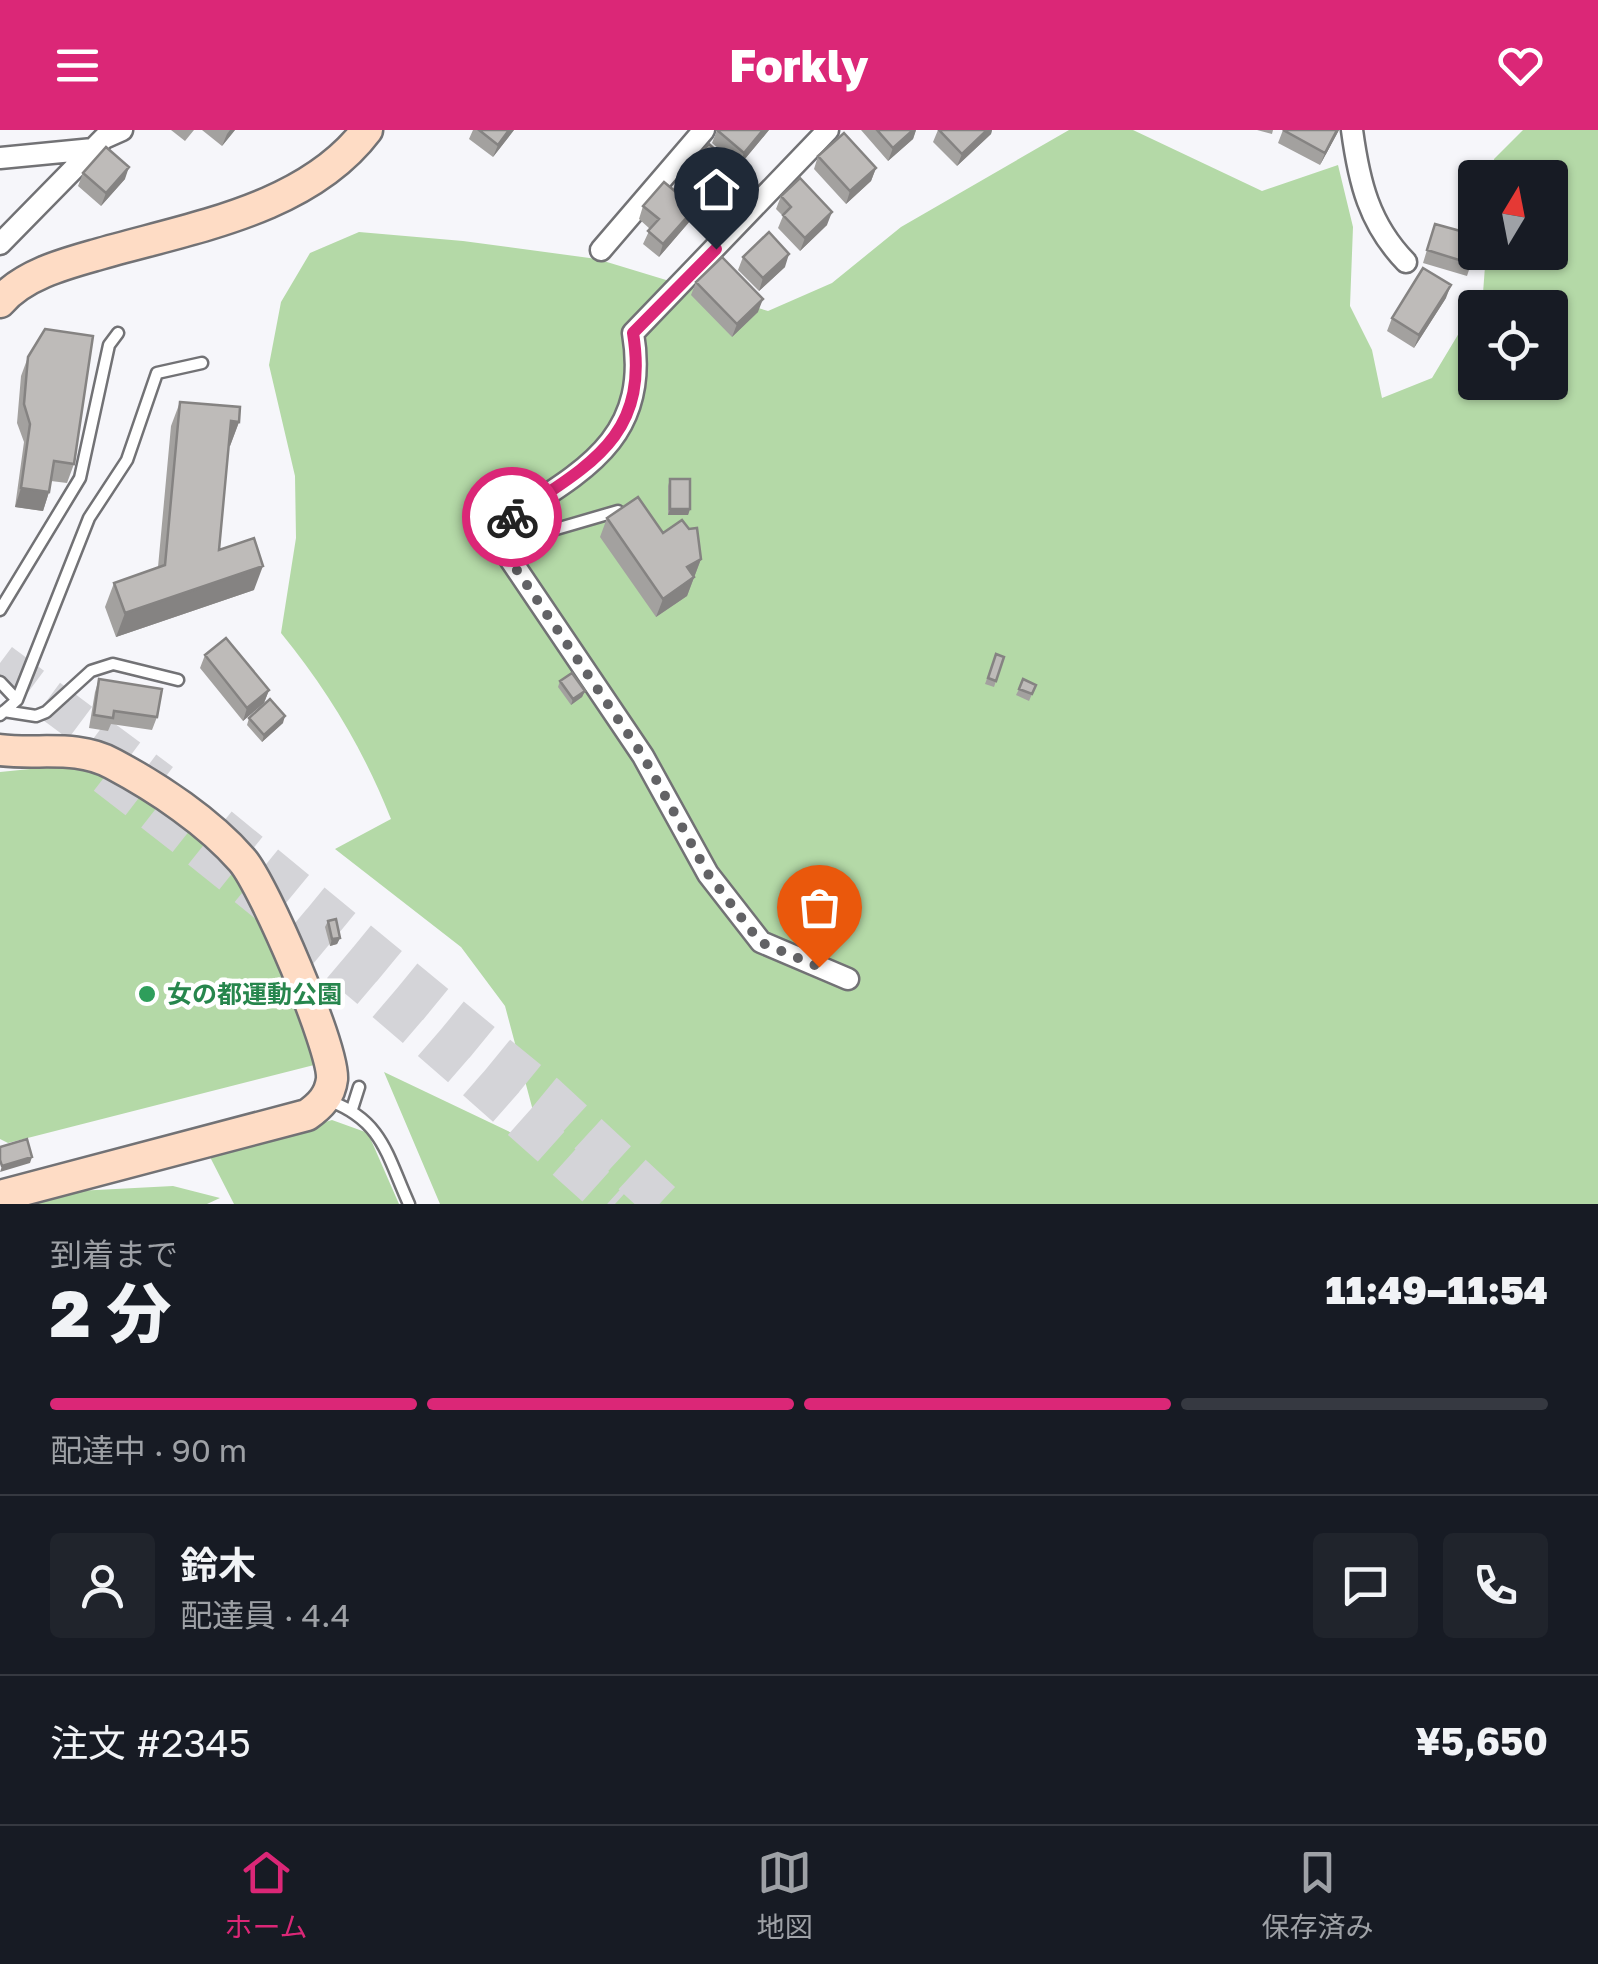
<!DOCTYPE html>
<html lang="ja">
<head>
<meta charset="utf-8">
<style>
  body { margin:0; font-family:"Golos Text","Noto Sans JP",sans-serif; background:#20242c; color:#f1f3f6; height:100vh; display:flex; flex-direction:column; font-size:38px; white-space:nowrap }
  * { box-sizing:border-box; margin:0 }
  p { font-size:32px; color:#9ea1a6 }
  .icon { flex:none; width:55px; height:55px; fill:none; stroke:currentColor; stroke-width:2; stroke-linecap:round; stroke-linejoin:round }
  .map { position:relative; height:1074px; overflow:hidden }
  .panel { display:flex; flex-direction:column; background:#171b24; flex:1 }
  .panel>* { flex:none }
  .needle { width:65px; rotate:10deg }
  .buttons { position:absolute; left:1458px; top:30px; display:grid; gap:20px }
  .buttons a { display:grid; place-items:center; width:110px; height:110px; border-radius:10px; background:#171b24; box-shadow:0 2px 8px #0004; font-size:50px }
  .pin { position:absolute; display:grid; place-items:center; width:85px; height:85px; color:#fff; margin:-102px -42px; border-radius:50% 50% 50% 0; rotate:-45deg; box-shadow:0 0 10px #0007 }
  .pin .icon { rotate:45deg }
  .courier { position:absolute; display:grid; place-items:center; width:100px; height:100px; margin:-50px; border:8px solid #db2777; border-radius:50%; background:#fff; color:#222; box-shadow:0 2px 12px #0007 }
  .headline em { font-style:normal; font-weight:800 }
  .headline div { display:flex; flex-direction:column-reverse }
  .headline { display:flex; align-items:center; justify-content:space-between; height:170px; padding:0 50px }
  h1 { font-size:65px; font-weight:800; line-height:75px }
  .bar { display:grid; grid-template-columns:repeat(4,1fr); gap:15px 10px; align-content:center; height:120px; padding:0 50px }
  .bar i { height:12px; border-radius:8px; background:#363941 }
  .bar .current { background:#db2777 }
  .bar p { grid-column:span 4 }
  .line { display:flex; align-items:center; gap:25px; padding:0 50px; border-top:2px solid #363941 }
  .line div { flex:1 }
  .round { display:grid; place-items:center; flex:none; width:105px; height:105px; border-radius:10px; background:#20242c }
  header { display:flex; justify-content:space-between; align-items:center; height:130px; padding:0 50px; background:#db2777; color:#fff; font-size:45px; font-weight:800 }
  .tab-bar { display:flex; justify-content:space-around; align-items:center; height:140px; border-top:2px solid #363941; background:#171b24; font-size:28px; color:#9ea1a6 }
  .tab-bar a { display:grid; justify-items:center; gap:5px }
  .tab-bar .current { color:#db2777 }
  .map>svg:first-child { display:block }
  .green { fill:#b4d9a7; fill-rule:evenodd }
  .lines { fill:none; stroke-linecap:round; stroke-linejoin:round }
  .highway-tunnel { stroke:#d4d4d8; stroke-width:40; stroke-dasharray:40 20; stroke-linecap:butt }
  .lane-casing { stroke:#727275; stroke-width:15 }
  .street-casing { stroke:#727275; stroke-width:25 }
  .secondary-casing { stroke:#727275; stroke-width:35 }
  .lane { stroke:#fff; stroke-width:10 }
  .street { stroke:#fff; stroke-width:20 }
  .secondary { stroke:#fedcc5; stroke-width:30 }
  .wall { fill:#a3a19f }
  .shaded-wall { fill:#858382 }
  .building { fill:#bebbb9; stroke:#858382; stroke-width:2.5 }
  .done { stroke:#626265; stroke-width:10; stroke-dasharray:0 18 }
  .route { stroke:#db2777; stroke-width:12 }
  .leisure-dot { fill:#2e9e5b; stroke:#fff; stroke-width:4 }
  .labels { text-anchor:middle; stroke-width:9; stroke-linejoin:round; paint-order:stroke }
  .leisure-label { font-size:25px; font-weight:bold; fill:#27864d; stroke:#fff; text-anchor:start }
</style>
</head>
<body>
<header><svg class="icon" aria-label="menu" viewBox="0 0 24 24"><path d="M4 6h16M4 12h16M4 18h16"/></svg>Forkly<svg class="icon" aria-label="heart" viewBox="0 0 24 24"><path d="M12 20l-8-8c-3-5 5-10 8-4 3-6 11-1 8 4z"/></svg></header>
<div class="map">
<svg width="1598" height="1074" viewBox="0 0 1598 1074">
  <rect width="100%" height="100%" fill="#f6f6fa"/>
  <path class="green" d="M1069 0H1133L1262 61 1338 35 1353 97 1350 176 1372 220 1382 268 1432 248 1483 163 1486 123 1550 122V48L1492 47 1494 29 1523 0H1598V1074H440L384 942 514 1004 536 992 505 876 461 817 335 719 391 689C363 619 329 562 281 503L296 408 295 346 269 235 281 172 310 123 359 102 463 111 597 129 768 181 832 153 901 97ZM1475 178H1550V252H1475Z
    M70 635 126 650 220 722 270 793 318 934 8 1013 0 1009V642Z
    M332 990 368 1003 399 1074H234L210 1027Z
    M173 1056 220 1068 207 1074H0V1065Z"/>
  <g class="lines">
    <path class="highway-tunnel" d="M0 533 161 653
      M106 645C283 780 450 925 615 1074
      M219 697 545 964 664 1074"/>
    <g class="lane-casing">
      <path id="lane" d="M501 415 618 381
        M0 480 80 348 109 215 118 203
        M0 552 17 570
        M4 581 36 586 46 582 91 541 113 534 178 550
        M0 585 17 570 89 388 127 330 157 243 202 233
        M330 971C383 991 387 1026 409 1074
        M352 979 359 957"/>
    </g>
    <g class="street-casing">
      <path id="street" d="M828 0 633 203C652 316 572 346 491 401L643 626 708 744 761 812 848 849
        M1352 0C1359 52 1369 94 1406 132
        M0 28 93 19
        M0 114 104 8 122 0
        M601 120 704 0"/>
    </g>
    <g class="secondary-casing">
      <path id="secondary" d="M0 172C23 145 64 134 96 125 188 98 306 81 367 0
        M0 620C38 625 77 614 113 634 158 658 209 692 242 730 264 755 334 918 332 949 330 966 320 976 307 985L0 1066"/>
    </g>
    <use href="#lane" class="lane"/>
    <use href="#street" class="street"/>
    <use href="#secondary" class="secondary"/>
  </g>
  <path class="wall" d="M171 0H194L185 11Z
    M202 0H235L222 16Z
    M473 0H514L493 27 469 9Z
    M717 0H769L739 36 712 13Z
    M861 0H916L913 9 888 31Z
    M938 0H992L991 4 957 36 933 12Z
    M1257 0H1273L1272 4Z
    M1283 0H1339L1320 35 1278 13Z
    M818 26 876 38 871 51 846 74 814 39Z
    M731 34 727 47 694 80 690 91 659 127 643 114 650 99 639 89 643 76 673 59 678 47Z
    M83 43 125 49 101 76 78 56Z
    M781 66 827 95 800 121 778 98 783 86 776 79Z
    M1435 94 1475 122 1467 146 1423 133Z
    M743 127 785 137 759 161 738 140Z
    M696 152 758 182 732 207 691 165Z
    M1446 168 1414 218 1387 201 1392 188Z
    M28 227 74 334 67 353 51 351 49 362 43 381 15 377 24 312 17 293 21 246Z
    M180 272 239 292 230 316H228L219 420 254 460 116 507 105 477 114 453 158 437 171 296Z
    M670 349 690 379 688 385H668V356Z
    M607 388 663 403 701 429 687 466 656 487 600 407Z
    M996 524 1004 527 994 557 985 554Z
    M205 525 269 560 264 573 243 591 200 538Z
    M99 549 157 587 152 600 111 594 108 601 89 598 95 562Z
    M560 551 585 561 582 567 571 575 558 557Z
    M1036 555 1029 571 1016 565 1019 559Z
    M249 588 283 593 262 612 247 595Z
    M328 791 340 808 337 814 330 816 325 797Z"/>
  <path class="shaded-wall" d="M230 0H235L222 16 227 4Z
    M509 0H514L493 27 498 15Z
    M763 0H769L739 36 744 23Z
    M913 0H916L913 9 888 31 893 18Z
    M987 0H992L991 4 957 36 962 24Z
    M1337 0H1339L1320 35 1325 23Z
    M731 34 727 47 695 80 700 68Z
    M129 37 125 49 101 76 106 63Z
    M876 38 871 51 846 74 850 61Z
    M695 78 690 91 659 127 663 114Z
    M832 82 827 95 800 121 805 108Z
    M789 124 785 137 759 161 763 148Z
    M1451 155 1446 168 1414 218 1419 205Z
    M763 169 758 182 732 207 737 194Z
    M231 291 239 292 230 316 222 315Z
    M21 358 49 362 43 381 15 377Z
    M670 379H690L688 385H668Z
    M701 429 687 466 656 487 663 469 687 437Z
    M263 436 254 460 116 507 125 483Z
    M269 560 264 573 243 591 247 578Z
    M585 561 582 567 571 575 573 569Z
    M285 586 283 593 262 612 264 605Z
    M340 808 337 814 330 816 332 809Z
    M32 1027 30 1033 0 1042 2 1036Z"/>
  <path class="building" d="M479 0H509L498 15Z
    M717 0H763L744 23Z
    M877 0H913L893 18Z
    M939 0H987L962 24Z
    M1283 0H1337L1325 23Z
    M844 3 876 38 850 61 818 26Z
    M709 14 731 34 700 68 678 47Z
    M106 17 129 37 106 63 83 43Z
    M800 48 832 82 805 108 783 85 791 77 781 66Z
    M664 52 695 78 663 114 648 101 659 89 643 76Z
    M1435 94 1475 105V122L1472 134 1427 120Z
    M769 102 789 124 763 148 743 127Z
    M722 127 763 169 737 194 696 152Z
    M1423 138 1451 155 1419 205 1392 188Z
    M45 199 93 206 74 334 54 331 49 362 21 358 30 294 24 274 28 227Z
    M180 272 240 277 239 292 231 291 219 420 254 408 263 436 125 483 114 453 165 435Z
    M670 349H690V379H670Z
    M638 367 663 403 682 390 689 399 697 398 701 429 687 437 694 447 663 469 607 388Z
    M226 508 269 560 247 578 205 525Z
    M996 524 1004 527 996 551 988 548Z
    M572 543 585 561 573 569 560 551Z
    M99 549 162 559 157 587 114 581 113 588 94 585Z
    M1023 549 1036 555 1032 564 1019 559Z
    M270 569 285 586 264 605 249 588Z
    M336 789 340 808 332 809 328 791Z
    M27 1009 32 1027 2 1036 0 1030V1017Z"/>
  <g class="lines">
    <path class="done" d="M512 387 491 402 643 626 708 744 760 812 819 837"/>
    <path class="route" d="M512 387C588 335 650 308 633 203L716 119"/>
  </g>
  <circle class="leisure-dot" cx="147" cy="864" r="10"/>
  <g class="labels">
    <g class="leisure-label">
      <text x="167" y="873">女の都運動公園</text>
    </g>
  </g>
</svg>
<div class="buttons">
<a><svg class="needle" viewBox="-14 -14 28 28"><path d="M0-13l5 13h-10z" fill="#e53935"/><path d="M0 13l5-13h-10z" fill="#9ea1a6"/></svg></a>
<a><svg class="icon" aria-label="locate" viewBox="0 0 24 24"><circle cx="12" cy="12" r="6"/><path d="M12 2v4M12 18v4M2 12h4M18 12h4"/></svg></a>
</div>
<div class="pin" style="left:819px;top:837px;background:#ea580c"><svg class="icon" aria-label="bag" viewBox="0 0 24 24"><path d="M5 8h14l-1 12H6zM9 8a3 3 0 0 1 6 0"/></svg></div>
<div class="pin" style="left:716px;top:119px;background:#1f2937"><svg class="icon" aria-label="home" viewBox="0 0 24 24"><path d="M3 11l9-7 9 7M6 9v11h12V9"/></svg></div>
<div class="courier" style="left:512px;top:387px"><svg class="icon" aria-label="bike" viewBox="0 0 24 24"><circle cx="6" cy="16" r="4"/><circle cx="18" cy="16" r="4"/><path d="M6 16l4-8h5l3 8M10 8l3 8H6M13 5h3"/></svg></div>
</div>
<section class="panel">
<div class="headline"><div><h1>2 分</h1><p>到着まで</p></div><em>11:49–11:54</em></div>
<div class="bar"><i class="current"></i><i class="current"></i><i class="current"></i><i></i><p>配達中 · 90 m</p></div>
<div class="line" style="height:180px"><a class="round"><svg class="icon" aria-label="person" viewBox="0 0 24 24"><circle cx="12" cy="8" r="4"/><path d="M4 21q1-7 8-7t8 7"/></svg></a><div><b>鈴木</b><p>配達員 · 4.4</p></div><a class="round"><svg class="icon" aria-label="chat" viewBox="0 0 24 24"><path d="M4 5h16v11H9l-5 4z"/></svg></a><a class="round"><svg class="icon" aria-label="phone" viewBox="0 0 24 24"><path d="M5 4h4l2 5-3 2q2 4 5 5l2-3 5 2v4C11 20 4 13 5 4z"/></svg></a></div>
<div class="line" style="height:130px"><div>注文 #2345</div><b>¥5,650</b></div>
</section>
<nav class="tab-bar">
<a class="current"><svg class="icon" aria-label="home" viewBox="0 0 24 24"><path d="M3 11l9-7 9 7M6 9v11h12V9"/></svg>ホーム</a>
<a><svg class="icon" aria-label="map" viewBox="0 0 24 24"><path d="M3 6l6-2 6 2 6-2v14l-6 2-6-2-6 2zM9 4v14M15 6v14"/></svg>地図</a>
<a><svg class="icon" aria-label="saved" viewBox="0 0 24 24"><path d="M7 4h10v16l-5-4-5 4z"/></svg>保存済み</a>
</nav>
</body>
</html>
